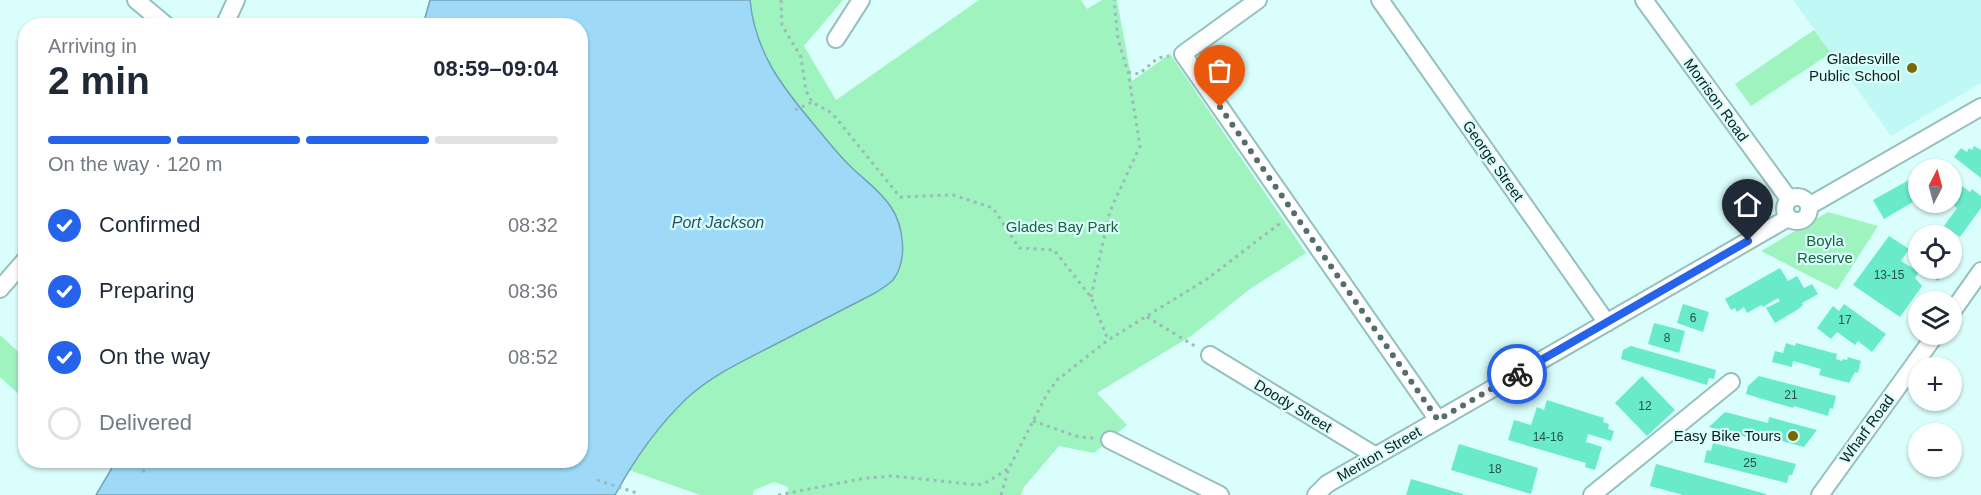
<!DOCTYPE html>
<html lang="en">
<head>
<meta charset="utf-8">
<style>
  body { margin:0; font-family:Arial,sans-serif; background:#f2f2f3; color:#1f2937; height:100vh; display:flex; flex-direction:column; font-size:22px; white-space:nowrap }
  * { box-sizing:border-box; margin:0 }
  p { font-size:20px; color:#747a83 }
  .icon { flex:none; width:33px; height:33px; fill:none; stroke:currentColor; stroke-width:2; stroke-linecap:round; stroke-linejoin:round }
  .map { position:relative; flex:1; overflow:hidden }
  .sheet { position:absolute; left:18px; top:18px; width:570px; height:450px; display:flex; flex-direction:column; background:#fff; border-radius:24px; box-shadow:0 2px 4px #0004 }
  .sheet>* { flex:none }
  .needle { width:39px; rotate:6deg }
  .controls { position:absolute; left:1908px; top:159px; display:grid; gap:12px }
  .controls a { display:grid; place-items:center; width:54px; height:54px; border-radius:50%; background:#fff; box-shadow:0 2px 4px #0004; font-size:30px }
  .pin { position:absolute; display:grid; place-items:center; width:51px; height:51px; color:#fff; margin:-62px -26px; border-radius:50% 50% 50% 0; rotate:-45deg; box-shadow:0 0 6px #0007 }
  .pin .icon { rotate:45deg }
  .courier { position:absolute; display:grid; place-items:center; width:60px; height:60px; margin:-30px; border:4px solid #2563eb; border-radius:50%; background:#fff; color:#222; box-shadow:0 2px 8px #0007 }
  .summary em { font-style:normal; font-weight:700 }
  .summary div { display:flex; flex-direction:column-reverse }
  .summary { display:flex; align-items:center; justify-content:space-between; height:102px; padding:0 30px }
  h1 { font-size:39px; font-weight:700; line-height:45px }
  .bar { display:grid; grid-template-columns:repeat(4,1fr); gap:9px 6px; align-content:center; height:72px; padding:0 30px }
  .bar i { height:8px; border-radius:4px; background:#e0e1e3 }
  .bar .current { background:#2563eb }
  .bar p { grid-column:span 4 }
  ol { padding:0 30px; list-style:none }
  li { display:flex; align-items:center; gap:18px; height:66px }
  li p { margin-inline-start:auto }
  li .icon { padding:6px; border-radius:50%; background:#2563eb; color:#fff; stroke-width:4 }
  li:last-child { color:#747a83 }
  li i { width:33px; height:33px; border:3px solid #e0e1e3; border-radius:50% }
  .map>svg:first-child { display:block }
  .built { fill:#c0f8f5 }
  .green { fill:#9ff3bf }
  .water { fill:#9edaf8; stroke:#73a2b7; stroke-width:1.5 }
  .building { fill:#69eacb }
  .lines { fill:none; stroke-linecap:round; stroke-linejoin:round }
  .minor-casing { stroke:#95c0bf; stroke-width:20 }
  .path { stroke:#9cbab8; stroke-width:3; stroke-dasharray:3 4.5; stroke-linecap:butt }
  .minor { stroke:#fff; stroke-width:16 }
  .done { stroke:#556d6c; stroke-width:6; stroke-dasharray:0 10.8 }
  .route { stroke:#2563eb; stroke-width:8 }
  .poi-dot { fill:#776900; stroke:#dafefc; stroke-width:2 }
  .labels { text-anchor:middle; stroke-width:4.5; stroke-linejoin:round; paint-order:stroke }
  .number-label { font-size:12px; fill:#255249 }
  .poi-label { font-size:15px; fill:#0e1f1e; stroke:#dafefc; text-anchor:end }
  .street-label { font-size:15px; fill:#0e1f1e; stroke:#dafefc }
  .park-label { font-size:15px; fill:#1a613c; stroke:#dafefc }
  .water-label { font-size:16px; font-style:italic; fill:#235267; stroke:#dafefc }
</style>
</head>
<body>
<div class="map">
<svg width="1981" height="495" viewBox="0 0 1981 495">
  <rect width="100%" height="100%" fill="#dafefc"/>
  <path class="built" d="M1793 0H1981V83L1891 136Z"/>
  <path class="green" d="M750 0H843L804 46 836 100 979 0H1081L1087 9 1102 0H1117L1132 81 1170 54 1306 253 1250 289 1191 336 1097 393 1127 425 1094 453 1059 446 1024 487 1021 495H788V487L774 482 754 490 753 495H700L629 470 666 419 687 398 709 380 734 365 854 304 900 268C903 257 905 242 901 231 896 219 878 202 870 191 824 132 757 79 750 0Z
    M1814 30 1831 53 1751 106 1735 84Z
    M1828 212 1878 226 1837 290 1761 251Z
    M0 335 25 358V400L0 377Z"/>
  <path class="water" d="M430 0H750C755 53 783 88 816 127 827 140 837 153 849 165 863 179 880 190 891 207 904 227 908 260 893 280 888 285 881 289 875 293 842 310 809 327 776 344 745 360 712 375 686 399 657 427 634 460 615 495H96L116 461 580 460V26L423 25Z"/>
  <path class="building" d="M1974 146 1981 150V178L1954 157 1961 148 1967 152 1969 148 1972 150Z
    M1918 175V199L1884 219 1873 200Z
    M1952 179 1970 192 1972 189 1981 196V208L1960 237 1944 226 1957 208 1949 202H1952Z
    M1889 236 1909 249 1901 261 1919 272 1915 278 1922 286 1900 317 1853 285Z
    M1780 268 1788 281 1797 276 1804 288 1812 284 1818 294 1802 303 1803 305 1797 310 1775 323 1766 308 1780 301 1778 298 1763 307 1761 305 1747 313 1744 307 1737 312 1735 308 1731 310 1725 299Z
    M1921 268H1948L1938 281Z
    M1683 304 1709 312 1703 332 1677 323Z
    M1844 304 1886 334 1872 352 1858 341 1855 345 1837 332 1831 339 1817 328 1833 306 1839 311Z
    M1654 323 1685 331 1679 353 1648 344Z
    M1786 343 1795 346 1796 343 1837 354 1836 359 1842 361 1843 359 1847 360 1848 357 1861 361 1858 373 1855 372 1849 383 1819 375 1821 369 1793 361 1792 367 1772 362 1775 351 1783 353Z
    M1631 346 1716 370 1714 379 1709 378 1707 385 1621 359 1623 350Z
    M1642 376 1675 410 1647 436 1615 403Z
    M1759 376 1836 396 1833 409 1830 408 1828 416 1794 406 1793 408 1746 394 1748 386Z
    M1547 400 1604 418 1603 422 1609 424 1608 429 1614 431 1611 441 1588 434 1586 442 1602 447 1595 470 1585 467 1586 463 1508 440 1514 420 1531 425 1537 407 1544 410Z
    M1725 412 1768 423 1769 417 1817 430 1804 447 1759 435 1757 440 1709 427Z
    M1713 443 1796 464 1792 475H1789L1787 483 1704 462 1707 450 1711 451Z
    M1459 444 1538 468 1531 494 1451 470Z
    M1656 464 1766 494V495H1683L1650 486Z
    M1411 479 1463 494V495H1406Z"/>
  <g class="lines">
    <g class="minor-casing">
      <path id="minor" d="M136 0 167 26
        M1258 0 1183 54 1438 420
        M1380 0 1607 323
        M1644 0 1789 199
        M224 26 236 0
        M836 39 861 0
        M1785 209a12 12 0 1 1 24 0a12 12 0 1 1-24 0Z
        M1809 206 1981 107
        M0 289 26 259
        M1952 312 1981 271
        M1210 355 1376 456
        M1110 440 1220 495
        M1316 495 1327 484 1788 218
        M1592 495 1731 382
        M1820 495 1936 334"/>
    </g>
    <path class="path" d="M781 0 782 25 801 57 806 91 812 102 832 113 900 197 953 195 993 208 1019 248 1054 250 1091 297 1108 340
      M1128 72 1139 74 1158 58 1169 56
      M795 110 812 102
      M1091 297 1110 211 1140 146 1128 72 1118 39 1114 0
      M1147 317 1198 348
      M1033 421 1079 437 1095 438
      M131 460 146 473
      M597 480 640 494
      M778 495 866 478 893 476 978 485 989 481 1009 468 1047 394 1057 380 1108 340 1207 279 1283 221
      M1001 495 1009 468"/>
    <use href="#minor" class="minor"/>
  </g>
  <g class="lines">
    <path class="done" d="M1220 107 1438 420 1517 374"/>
    <path class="route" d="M1517 374 1748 241"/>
  </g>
  <g class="poi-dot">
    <circle cx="1912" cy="68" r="6"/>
    <circle cx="1793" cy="436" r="6"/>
  </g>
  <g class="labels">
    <g class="number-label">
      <text x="1889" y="279">13-15</text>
      <text x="1693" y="322">6</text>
      <text x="1845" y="324">17</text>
      <text x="1667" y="342">8</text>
      <text x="1791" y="399">21</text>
      <text x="1645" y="410">12</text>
      <text x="1548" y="441">14-16</text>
      <text x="1750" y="467">25</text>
      <text x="1495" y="473">18</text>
    </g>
    <g class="poi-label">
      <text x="1900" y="64">Gladesville<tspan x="1900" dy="17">Public School</tspan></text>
      <text x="1781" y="441">Easy Bike Tours</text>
    </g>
    <g class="street-label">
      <text transform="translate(1716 100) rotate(54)" y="5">Morrison Road</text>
      <text transform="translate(1493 161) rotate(55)" y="5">George Street</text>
      <text transform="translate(1293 406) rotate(31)" y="5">Doody Street</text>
      <text transform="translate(1867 429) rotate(-54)" y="5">Wharf Road</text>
      <text transform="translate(1379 454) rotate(-30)" y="5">Meriton Street</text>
    </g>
    <g class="park-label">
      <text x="1062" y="232">Glades Bay Park</text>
      <text x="1825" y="246">Boyla<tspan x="1825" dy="17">Reserve</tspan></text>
    </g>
    <g class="water-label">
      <text x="718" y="228">Port Jackson</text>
    </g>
  </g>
</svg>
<div class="controls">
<a><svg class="needle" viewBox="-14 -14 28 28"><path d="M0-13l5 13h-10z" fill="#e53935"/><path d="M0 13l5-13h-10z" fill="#747a83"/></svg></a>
<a><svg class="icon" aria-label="locate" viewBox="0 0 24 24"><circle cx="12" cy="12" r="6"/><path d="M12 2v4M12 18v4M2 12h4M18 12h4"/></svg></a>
<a><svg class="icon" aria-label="layers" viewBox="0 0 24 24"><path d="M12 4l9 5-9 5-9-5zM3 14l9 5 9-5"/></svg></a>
<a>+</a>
<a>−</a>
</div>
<div class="pin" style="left:1220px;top:107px;background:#ea580c"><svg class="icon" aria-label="bag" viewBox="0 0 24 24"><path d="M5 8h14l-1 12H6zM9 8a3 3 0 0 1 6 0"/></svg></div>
<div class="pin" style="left:1748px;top:241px;background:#1f2937"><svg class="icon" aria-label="home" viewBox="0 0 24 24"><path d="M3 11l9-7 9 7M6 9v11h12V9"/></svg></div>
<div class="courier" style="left:1517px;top:374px"><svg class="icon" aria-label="bike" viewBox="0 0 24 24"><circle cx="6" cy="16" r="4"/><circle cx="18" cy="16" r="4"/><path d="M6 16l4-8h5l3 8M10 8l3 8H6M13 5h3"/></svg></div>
<section class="sheet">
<div class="summary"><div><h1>2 min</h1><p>Arriving in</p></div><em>08:59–09:04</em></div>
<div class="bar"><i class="current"></i><i class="current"></i><i class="current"></i><i></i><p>On the way · 120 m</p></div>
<ol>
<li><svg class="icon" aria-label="check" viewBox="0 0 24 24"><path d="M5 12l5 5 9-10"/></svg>Confirmed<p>08:32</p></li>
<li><svg class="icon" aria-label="check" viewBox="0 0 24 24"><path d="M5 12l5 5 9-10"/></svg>Preparing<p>08:36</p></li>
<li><svg class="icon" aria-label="check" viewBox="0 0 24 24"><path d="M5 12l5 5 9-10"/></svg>On the way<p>08:52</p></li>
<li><i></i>Delivered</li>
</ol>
</section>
</div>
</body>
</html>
